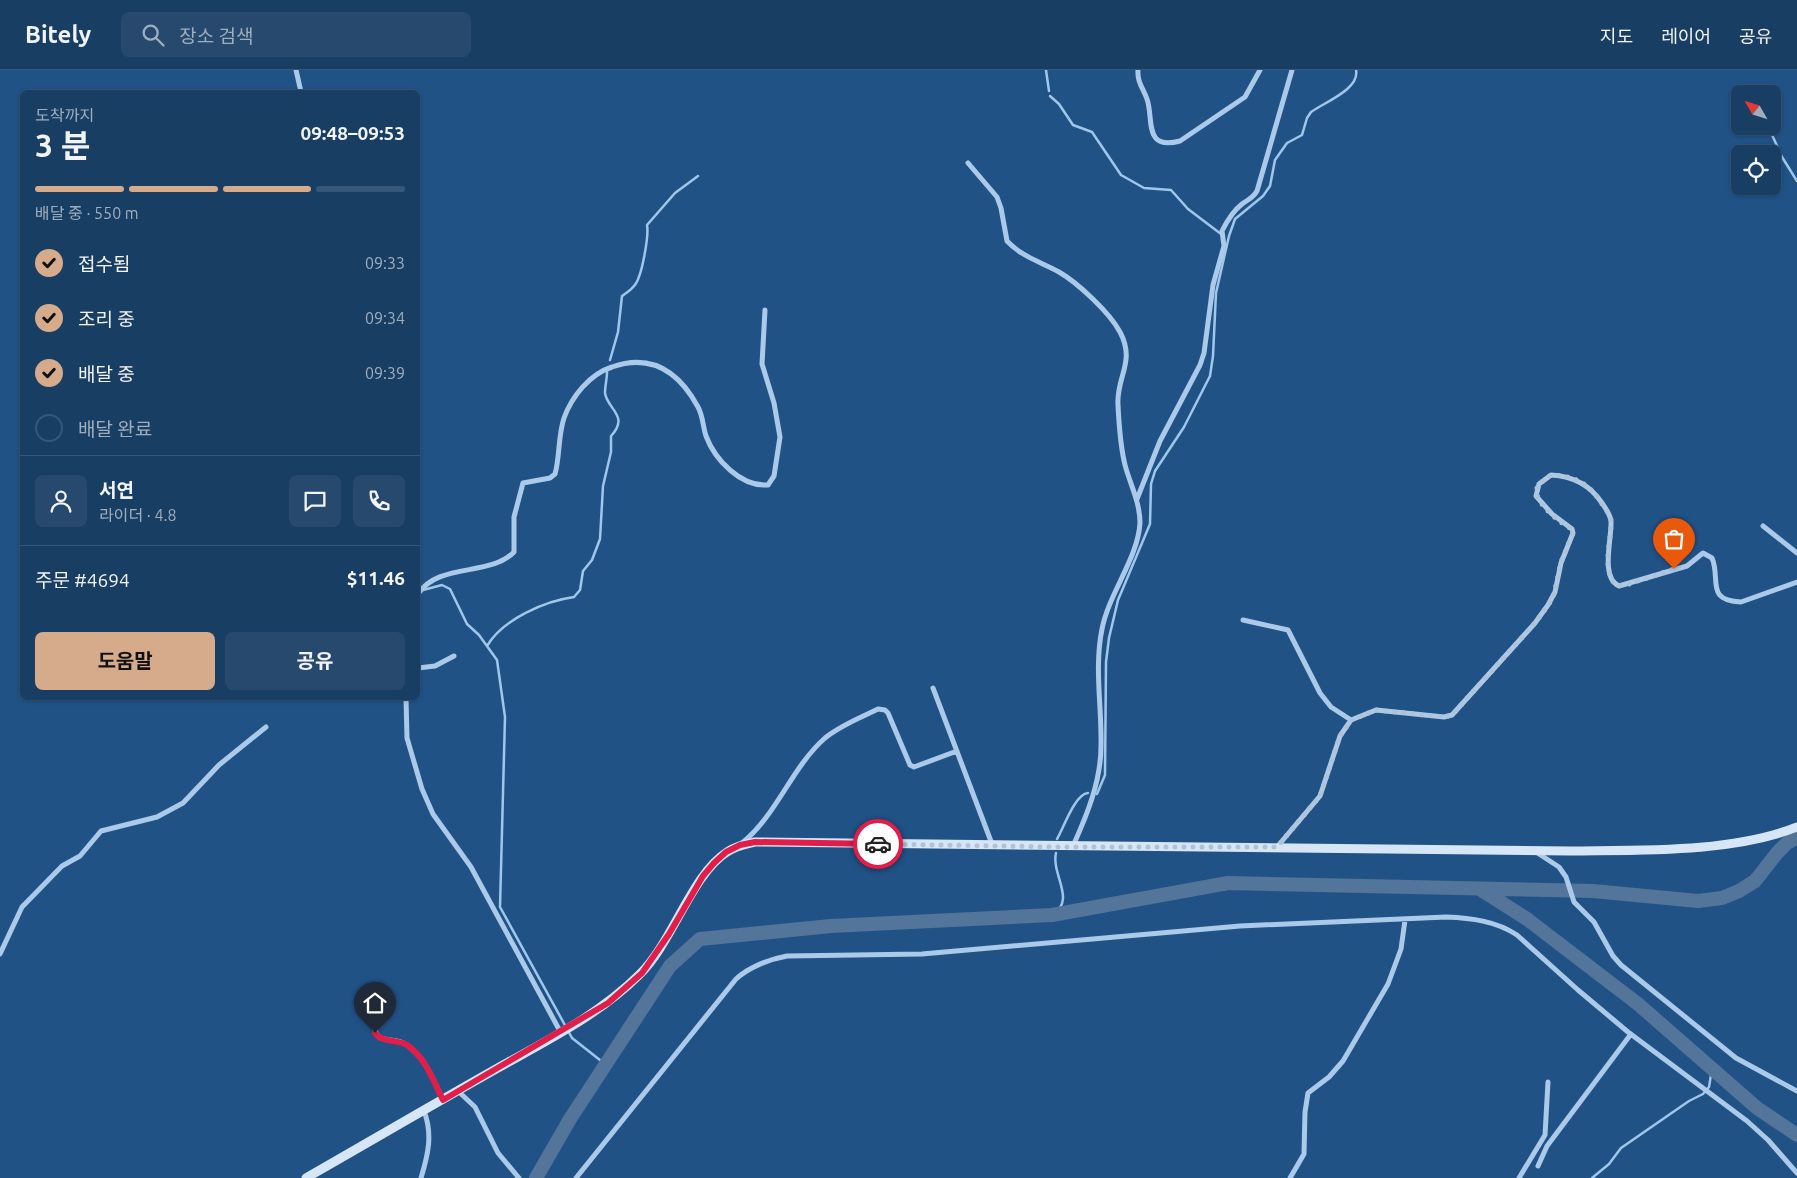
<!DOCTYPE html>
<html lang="ko">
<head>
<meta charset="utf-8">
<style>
  body { margin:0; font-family:Ubuntu,"Noto Sans KR",sans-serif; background:#26496d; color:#f1f3f6; height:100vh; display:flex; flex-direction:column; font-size:19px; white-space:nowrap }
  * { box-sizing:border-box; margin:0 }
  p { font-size:16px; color:#9faebf }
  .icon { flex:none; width:28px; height:28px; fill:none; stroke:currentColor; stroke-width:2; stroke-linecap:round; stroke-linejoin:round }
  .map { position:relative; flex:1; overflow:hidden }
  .panel { position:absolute; left:20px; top:20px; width:400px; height:610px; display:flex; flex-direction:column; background:#193e64; border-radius:8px; box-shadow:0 1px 4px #0004,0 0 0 1px #375778 }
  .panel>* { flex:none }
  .needle { width:32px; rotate:309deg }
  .fabs { position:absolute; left:1731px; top:15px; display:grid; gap:10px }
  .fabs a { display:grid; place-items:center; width:50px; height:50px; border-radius:8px; background:#193e64; box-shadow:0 1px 4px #0004,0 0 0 1px #375778; font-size:25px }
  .pin { position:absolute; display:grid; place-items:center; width:42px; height:42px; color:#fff; margin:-51px -21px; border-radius:50% 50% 50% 0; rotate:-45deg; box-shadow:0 0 5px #0007 }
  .pin .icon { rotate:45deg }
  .courier { position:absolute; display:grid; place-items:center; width:50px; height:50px; margin:-25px; border:4px solid #e11d48; border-radius:50%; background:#fff; color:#222; box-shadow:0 1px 6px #0007 }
  .overview em { font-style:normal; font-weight:700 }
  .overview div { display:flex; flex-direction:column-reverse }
  .overview { display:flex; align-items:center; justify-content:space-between; height:85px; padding:0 15px }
  h1 { font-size:32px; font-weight:700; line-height:38px }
  .bar { display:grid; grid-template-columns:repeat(4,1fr); gap:8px 5px; align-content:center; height:60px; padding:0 15px }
  .bar i { height:6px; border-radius:4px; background:#375778 }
  .bar .on { background:#d6ab8b }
  .bar p { grid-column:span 4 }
  .line { display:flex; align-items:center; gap:12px; padding:0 15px; border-top:1px solid #375778 }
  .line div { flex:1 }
  .round { display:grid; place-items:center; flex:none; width:52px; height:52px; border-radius:8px; background:#26496d }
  ol { padding:0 15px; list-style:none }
  li { display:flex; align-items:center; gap:15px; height:55px }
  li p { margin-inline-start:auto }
  li .icon { padding:5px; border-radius:50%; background:#d6ab8b; color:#111; stroke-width:4 }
  li:last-child { color:#9faebf }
  li i { width:28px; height:28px; border:2px solid #375778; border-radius:50% }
  .primary-button { display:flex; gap:10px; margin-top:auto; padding:10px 15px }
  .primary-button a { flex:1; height:58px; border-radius:8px; background:#d6ab8b; color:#111; font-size:20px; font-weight:700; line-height:58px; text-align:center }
  .primary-button a+a { background:#26496d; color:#f1f3f6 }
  header { display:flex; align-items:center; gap:30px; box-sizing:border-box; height:70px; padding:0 25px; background:#193e64; border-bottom:1px solid #375778 }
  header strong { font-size:24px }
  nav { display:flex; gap:28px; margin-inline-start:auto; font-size:18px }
  .search { width:350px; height:45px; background:#26496d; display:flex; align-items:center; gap:12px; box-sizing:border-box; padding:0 18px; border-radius:8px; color:#9faebf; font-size:19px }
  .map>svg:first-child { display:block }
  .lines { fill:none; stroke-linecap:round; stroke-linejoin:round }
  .stream { stroke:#9fc6eb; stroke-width:2.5 }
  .river { stroke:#527599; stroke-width:14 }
  .minor { stroke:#abcae9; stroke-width:5 }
  .secondary { stroke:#d6e6f7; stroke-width:9 }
  .done { stroke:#b1c2d5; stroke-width:5; stroke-dasharray:0 9 }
  .route { stroke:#e11d48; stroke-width:6 }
</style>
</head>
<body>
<header>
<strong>Bitely</strong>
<div class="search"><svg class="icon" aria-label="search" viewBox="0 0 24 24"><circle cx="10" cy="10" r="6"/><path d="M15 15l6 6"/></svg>장소 검색</div>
<nav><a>지도</a><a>레이어</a><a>공유</a></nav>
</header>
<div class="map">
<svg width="1797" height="1108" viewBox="0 0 1797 1108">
  <rect width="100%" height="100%" fill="#215286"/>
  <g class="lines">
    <path class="stream" d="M1046 0 1049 21
      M1050 26 1059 34 1073 55 1092 62 1121 105 1144 118 1171 120 1188 139 1221 164
      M1768 56 1782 87 1797 111
      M610 290 618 262 622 226C626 223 631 220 634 216 642 208 649 165 647 155L675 123 698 106
      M423 520 442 515 450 519 467 554 479 565 497 590 505 647 500 837 572 968 605 994
      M487 576C503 549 545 531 574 527L580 520 583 501 592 490 600 469 603 416 611 382V366C630 346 607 339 605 323 605 316 607 309 607 302
      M1097 724 1105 705 1106 592 1109 568 1118 530 1150 454 1151 414 1155 401 1184 357 1210 306 1213 286 1216 223 1229 166 1235 149 1263 126 1270 116 1275 90 1287 73 1302 65 1307 48 1311 42C1325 32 1360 19 1356 0
      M1057 769C1064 757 1075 724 1088 723
      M1052 845C1077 830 1051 805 1056 783
      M1592 1108 1609 1094 1621 1078 1689 1031 1703 1024 1709 1017 1712 999"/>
    <path class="river" d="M1480 819 1527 849 1638 934 1757 1038 1797 1065
      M536 1108 570 1049 670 896 700 869 831 856 1052 845 1228 813 1593 821 1698 831 1722 828 1739 821 1755 811 1777 783 1787 773 1797 767"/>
    <path class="minor" d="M296 0 301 22
      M1138 0C1137 12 1143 18 1147 29 1154 49 1143 81 1180 71L1245 27 1260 0
      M968 93 997 127 1001 138 1007 171C1022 187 1041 192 1059 202 1078 213 1110 243 1120 262 1136 292 1116 307 1118 335 1119 355 1120 375 1125 395 1130 414 1140 432 1140 453 1138 488 1109 523 1102 559 1094 598 1102 637 1101 676 1101 711 1087 745 1073 776
      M1137 429 1160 371 1200 295 1204 283 1213 215 1224 176 1222 161C1227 151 1233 141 1242 134 1249 129 1253 128 1257 121L1292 0
      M1763 456 1797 483
      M418 524C439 492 490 507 514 482V447L523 413 550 408 555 404C560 386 558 366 564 348 572 326 590 304 612 297 652 283 679 302 698 337 703 346 703 357 706 366 715 390 741 417 768 415L774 406 780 367 774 333 762 294 765 240
      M1243 550 1288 560 1320 623 1331 637 1351 650
      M418 598 435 596 454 586
      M933 618 992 774
      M406 628 407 668 422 719 433 744 471 797 561 963
      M742 773C777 745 791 698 825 668 841 655 860 648 878 639L885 640 888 643 910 695 914 697 957 681
      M1277 777 1320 726 1340 666 1351 650 1376 640 1444 647 1452 645 1535 553 1548 535 1555 522 1561 493 1573 463 1572 459 1552 444 1536 426 1539 414 1551 405C1573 406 1590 415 1602 433 1606 439 1610 444 1611 451 1612 468 1600 508 1619 516L1687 496 1703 483 1712 488C1721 509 1705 531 1741 532L1797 512
      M1536 782 1559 797 1566 807 1574 832 1594 852 1613 886 1621 895 1736 988 1797 1021
      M0 884 22 837 62 796 80 786 101 761 157 747 183 733 219 695 266 657
      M373 952C377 979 391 964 407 975 426 989 433 1009 443 1030
      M458 1021 475 1037 498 1083 519 1108
      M1538 1096 1547 1076 1631 964
      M421 1108C428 1085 433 1064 424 1041
      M576 1108 736 909C749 897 770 889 787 886L922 884 1240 856 1446 847C1471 848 1496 851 1517 865L1578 920 1628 962 1747 1051 1768 1070 1797 1103
      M1290 1108 1304 1084 1305 1042 1308 1023 1329 1007 1343 991 1388 914 1401 879 1405 850
      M1519 1108 1545 1065 1548 1012"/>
    <path class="secondary" d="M306 1108C369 1072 432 1035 496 999 546 971 599 945 640 904 672 873 692 804 727 782 736 776 745 774 755 772L1570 781C1640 780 1732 783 1797 757"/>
  </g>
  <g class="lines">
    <path class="done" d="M878 774 1060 777H1277L1320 726 1340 666 1351 650 1376 640 1444 647 1452 645 1535 553 1548 535 1553 528 1561 492 1573 463 1572 459C1560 453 1537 435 1536 420L1539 414 1551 405C1577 406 1591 415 1604 437 1607 441 1610 445 1611 450 1612 471 1601 497 1615 514L1623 516 1674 499"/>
    <path class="route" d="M375 963C382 973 397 969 407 975 426 988 433 1010 443 1030L608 933 642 903 669 864 703 806 714 793 726 782 740 775 755 772 878 774"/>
  </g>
</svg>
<div class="fabs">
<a><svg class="needle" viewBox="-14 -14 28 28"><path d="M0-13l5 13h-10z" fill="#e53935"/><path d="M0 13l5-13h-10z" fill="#9faebf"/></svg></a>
<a><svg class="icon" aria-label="locate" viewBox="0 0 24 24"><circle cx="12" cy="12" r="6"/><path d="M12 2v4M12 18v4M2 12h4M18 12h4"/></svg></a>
</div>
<div class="pin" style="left:1674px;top:499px;background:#ea580c"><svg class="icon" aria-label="bag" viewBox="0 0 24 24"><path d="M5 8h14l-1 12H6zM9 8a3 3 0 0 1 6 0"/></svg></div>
<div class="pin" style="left:375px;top:963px;background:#1f2937"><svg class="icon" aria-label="home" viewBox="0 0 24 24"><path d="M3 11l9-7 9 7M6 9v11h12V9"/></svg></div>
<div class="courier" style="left:878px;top:774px"><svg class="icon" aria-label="car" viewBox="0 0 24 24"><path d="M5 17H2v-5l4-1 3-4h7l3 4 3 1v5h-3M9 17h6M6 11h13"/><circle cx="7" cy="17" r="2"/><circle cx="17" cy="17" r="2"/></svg></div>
<section class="panel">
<div class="overview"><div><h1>3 분</h1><p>도착까지</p></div><em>09:48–09:53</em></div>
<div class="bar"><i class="on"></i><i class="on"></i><i class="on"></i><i></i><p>배달 중 · 550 m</p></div>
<ol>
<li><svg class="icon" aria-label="check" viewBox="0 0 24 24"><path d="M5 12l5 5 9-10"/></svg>접수됨<p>09:33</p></li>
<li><svg class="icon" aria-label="check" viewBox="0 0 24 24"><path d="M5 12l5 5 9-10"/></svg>조리 중<p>09:34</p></li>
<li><svg class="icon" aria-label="check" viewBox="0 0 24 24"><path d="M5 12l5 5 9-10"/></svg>배달 중<p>09:39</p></li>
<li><i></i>배달 완료</li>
</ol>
<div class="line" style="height:90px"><a class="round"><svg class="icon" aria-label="person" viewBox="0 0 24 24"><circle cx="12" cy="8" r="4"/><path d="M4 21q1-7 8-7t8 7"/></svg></a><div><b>서연</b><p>라이더 · 4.8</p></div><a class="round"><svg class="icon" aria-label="chat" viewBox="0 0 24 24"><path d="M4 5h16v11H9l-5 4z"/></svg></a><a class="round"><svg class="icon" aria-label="phone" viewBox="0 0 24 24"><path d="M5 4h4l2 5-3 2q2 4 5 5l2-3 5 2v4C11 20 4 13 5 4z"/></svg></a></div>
<div class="line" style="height:65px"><div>주문 #4694</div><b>$11.46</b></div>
<div class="primary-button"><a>도움말</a><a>공유</a></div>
</section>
</div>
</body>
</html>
